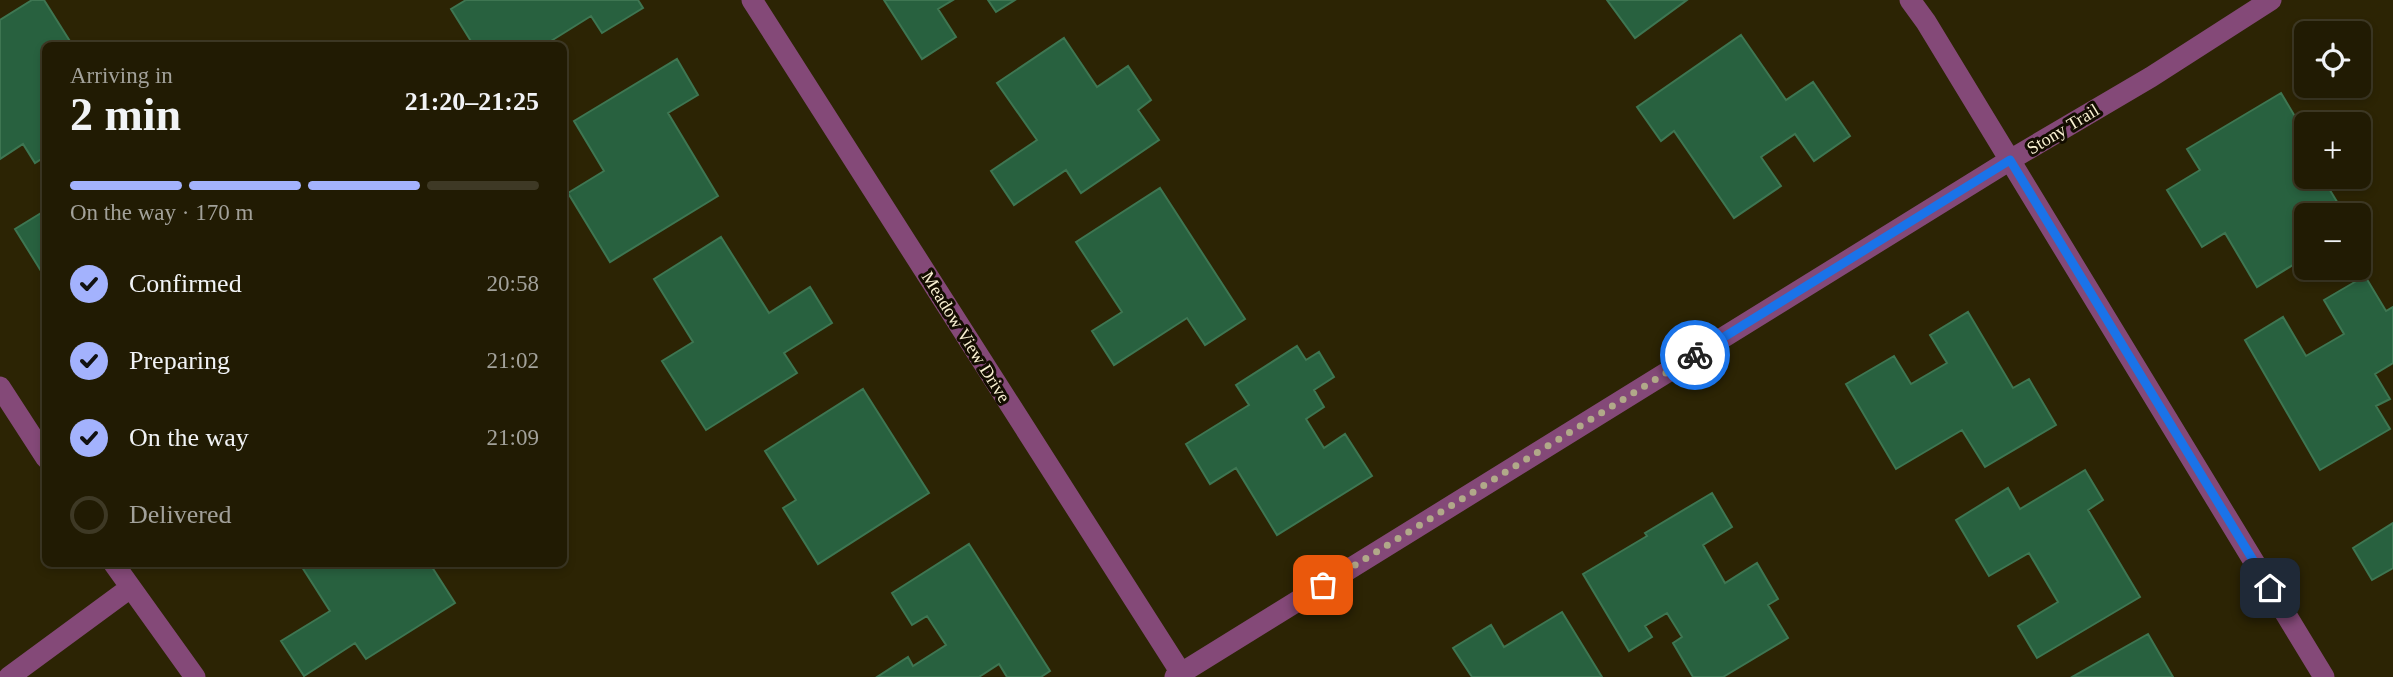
<!DOCTYPE html>
<html lang="en">
<head>
<meta charset="utf-8">
<style>
  body { margin:0; font-family:"Times New Roman",serif; background:#29240d; color:#f1f3f6; height:100vh; display:flex; flex-direction:column; font-size:26px; white-space:nowrap }
  * { box-sizing:border-box; margin:0 }
  p { font-size:23px; color:#a2a19a }
  .icon { flex:none; width:38px; height:38px; fill:none; stroke:currentColor; stroke-width:2; stroke-linecap:round; stroke-linejoin:round }
  .map { position:relative; flex:1; overflow:hidden }
  .panel { position:absolute; left:42px; top:42px; width:525px; height:525px; display:flex; flex-direction:column; background:#211b03; border-radius:10px; box-shadow:0 4px 10px #0003,0 0 0 2px #3e3925 }
  .panel>* { flex:none }
  .controls { position:absolute; left:2294px; top:21px; display:grid; gap:14px }
  .controls a { display:grid; place-items:center; width:77px; height:77px; border-radius:10px; background:#211b03; box-shadow:0 4px 10px #0003,0 0 0 2px #3e3925; font-size:35px }
  .pin { position:absolute; display:grid; place-items:center; width:60px; height:60px; color:#fff; margin:-30px; border-radius:14px; box-shadow:0 4px 10px #0006 }
  .courier { position:absolute; display:grid; place-items:center; width:70px; height:70px; margin:-35px; border:5px solid #1a73e8; border-radius:50%; background:#fff; color:#222; box-shadow:0 2px 9px #0007 }
  .headline em { font-style:normal; font-weight:700 }
  .headline div { display:flex; flex-direction:column-reverse }
  .headline { display:flex; align-items:center; justify-content:space-between; height:119px; padding:0 28px }
  h1 { font-size:46px; font-weight:700; line-height:52px }
  .bar { display:grid; grid-template-columns:repeat(4,1fr); gap:10px 7px; align-content:center; height:84px; padding:0 28px }
  .bar i { height:9px; border-radius:5px; background:#3e3925 }
  .bar .active { background:#a3b2fd }
  .bar p { grid-column:span 4 }
  ol { padding:0 28px; list-style:none }
  li { display:flex; align-items:center; gap:21px; height:77px }
  li p { margin-inline-start:auto }
  li .icon { padding:7px; border-radius:50%; background:#a3b2fd; color:#111; stroke-width:4 }
  li:last-child { color:#a2a19a }
  li i { width:38px; height:38px; border:4px solid #3e3925; border-radius:50% }
  .map>svg:first-child { display:block }
  .building { fill:#28613f; stroke:#3e7652; stroke-width:2 }
  .lines { fill:none; stroke-linecap:round; stroke-linejoin:round }
  .minor { stroke:#844978; stroke-width:21 }
  .done { stroke:#b1a989; stroke-width:7; stroke-dasharray:0 12.6 }
  .route { stroke:#1a73e8; stroke-width:9 }
  .labels { text-anchor:middle; stroke-width:6; stroke-linejoin:round; paint-order:stroke }
  .street-label { font-size:18px; fill:#f8f0d1; stroke:#130d00 }
</style>
</head>
<body>
<div class="map">
<svg width="2393" height="677" viewBox="0 0 2393 677">
  <rect width="100%" height="100%" fill="#2c2404"/>
  <path class="building" d="M32 0H44L73 46H46V156L35 163 23 144 0 159V20Z
    M466 0H638L643 8 602 33 591 16 551 41 554 46H474L451 9Z
    M884 0H953L938 9 956 37 922 59Z
    M988 0H1015L996 12Z
    M1607 0H1687L1635 38Z
    M1741 35 1786 100 1813 82 1850 136 1814 161 1795 134 1761 157 1781 186 1734 218 1674 131 1661 141 1637 107Z
    M1064 38 1097 87 1128 66 1151 100 1138 110 1159 140 1081 193 1066 170 1014 205 991 171 1037 140 997 83Z
    M677 59 698 95 668 113 718 196 610 262 568 193 604 171 574 121Z
    M2281 93 2306 135V177H2322L2345 215H2306V257L2257 287 2225 233 2202 247 2167 190 2200 170 2187 149Z
    M1160 188 1245 319 1205 345 1187 318 1114 365 1092 331 1122 312 1076 242Z
    M46 210V279L15 229Z
    M721 237 769 313 810 287 832 323 784 353 797 373 706 430 662 361 693 342 654 279Z
    M2365 276 2386 311 2393 307V363L2375 374 2390 399 2376 406 2390 429 2320 470 2245 340 2283 317 2306 356 2344 334 2324 300Z
    M1968 312 2013 388 2029 379 2056 425 1985 467 1962 430 1896 469 1846 384 1894 356 1911 384 1947 363 1930 335Z
    M1297 346 1306 360 1319 352 1334 377 1314 390 1324 407 1306 419 1324 448 1345 434 1372 476 1277 535 1236 468 1210 484 1186 444 1249 405 1236 385Z
    M863 389 929 493 818 564 783 508 796 500 765 451Z
    M2085 470 2103 500 2088 510 2140 597 2037 658 2018 626 2058 602 2029 553 1989 576 1956 520 2008 488 2020 509Z
    M1712 493 1732 527 1703 545 1725 583 1757 563 1778 599 1768 605 1788 638 1723 677H1693L1673 643 1682 637 1667 613 1645 626 1652 637 1629 651 1583 574 1647 536 1645 533Z
    M2393 523V568L2372 580 2353 548Z
    M969 544 1050 671 1041 677H1007L999 664 979 677H877L908 657 913 666 946 645 927 616 912 625 892 593Z
    M300 564H386L387 566 392 564H430L455 603 366 659 355 643 304 676 281 641 330 611Z
    M1562 612 1602 677H1472L1453 648 1491 625 1504 647Z
    M2148 634 2173 677H2072Z"/>
  <g class="lines">
    <path class="minor" d="M752 0 1181 673
      M1910 0 1926 22 2324 677
      M0 387 46 458
      M114 564 195 677
      M9 677 130 588
      M1175 677 2010 160 2151 77 2271 0"/>
  </g>
  <g class="lines">
    <path class="done" d="M1323 585 1695 355"/>
    <path class="route" d="M1695 355 2010 160 2270 588"/>
  </g>
  <g class="labels">
    <g class="street-label">
      <text transform="translate(2063 129) rotate(-31)" y="6">Stony Trail</text>
      <text transform="translate(966 337) rotate(58)" y="6">Meadow View Drive</text>
    </g>
  </g>
</svg>
<div class="controls">
<a><svg class="icon" aria-label="locate" viewBox="0 0 24 24"><circle cx="12" cy="12" r="6"/><path d="M12 2v4M12 18v4M2 12h4M18 12h4"/></svg></a>
<a>+</a>
<a>−</a>
</div>
<div class="pin" style="left:1323px;top:585px;background:#ea580c"><svg class="icon" aria-label="bag" viewBox="0 0 24 24"><path d="M5 8h14l-1 12H6zM9 8a3 3 0 0 1 6 0"/></svg></div>
<div class="pin" style="left:2270px;top:588px;background:#1f2937"><svg class="icon" aria-label="home" viewBox="0 0 24 24"><path d="M3 11l9-7 9 7M6 9v11h12V9"/></svg></div>
<div class="courier" style="left:1695px;top:355px"><svg class="icon" aria-label="bike" viewBox="0 0 24 24"><circle cx="6" cy="16" r="4"/><circle cx="18" cy="16" r="4"/><path d="M6 16l4-8h5l3 8M10 8l3 8H6M13 5h3"/></svg></div>
<section class="panel">
<div class="headline"><div><h1>2 min</h1><p>Arriving in</p></div><em>21:20–21:25</em></div>
<div class="bar"><i class="active"></i><i class="active"></i><i class="active"></i><i></i><p>On the way · 170 m</p></div>
<ol>
<li><svg class="icon" aria-label="check" viewBox="0 0 24 24"><path d="M5 12l5 5 9-10"/></svg>Confirmed<p>20:58</p></li>
<li><svg class="icon" aria-label="check" viewBox="0 0 24 24"><path d="M5 12l5 5 9-10"/></svg>Preparing<p>21:02</p></li>
<li><svg class="icon" aria-label="check" viewBox="0 0 24 24"><path d="M5 12l5 5 9-10"/></svg>On the way<p>21:09</p></li>
<li><i></i>Delivered</li>
</ol>
</section>
</div>
</body>
</html>
